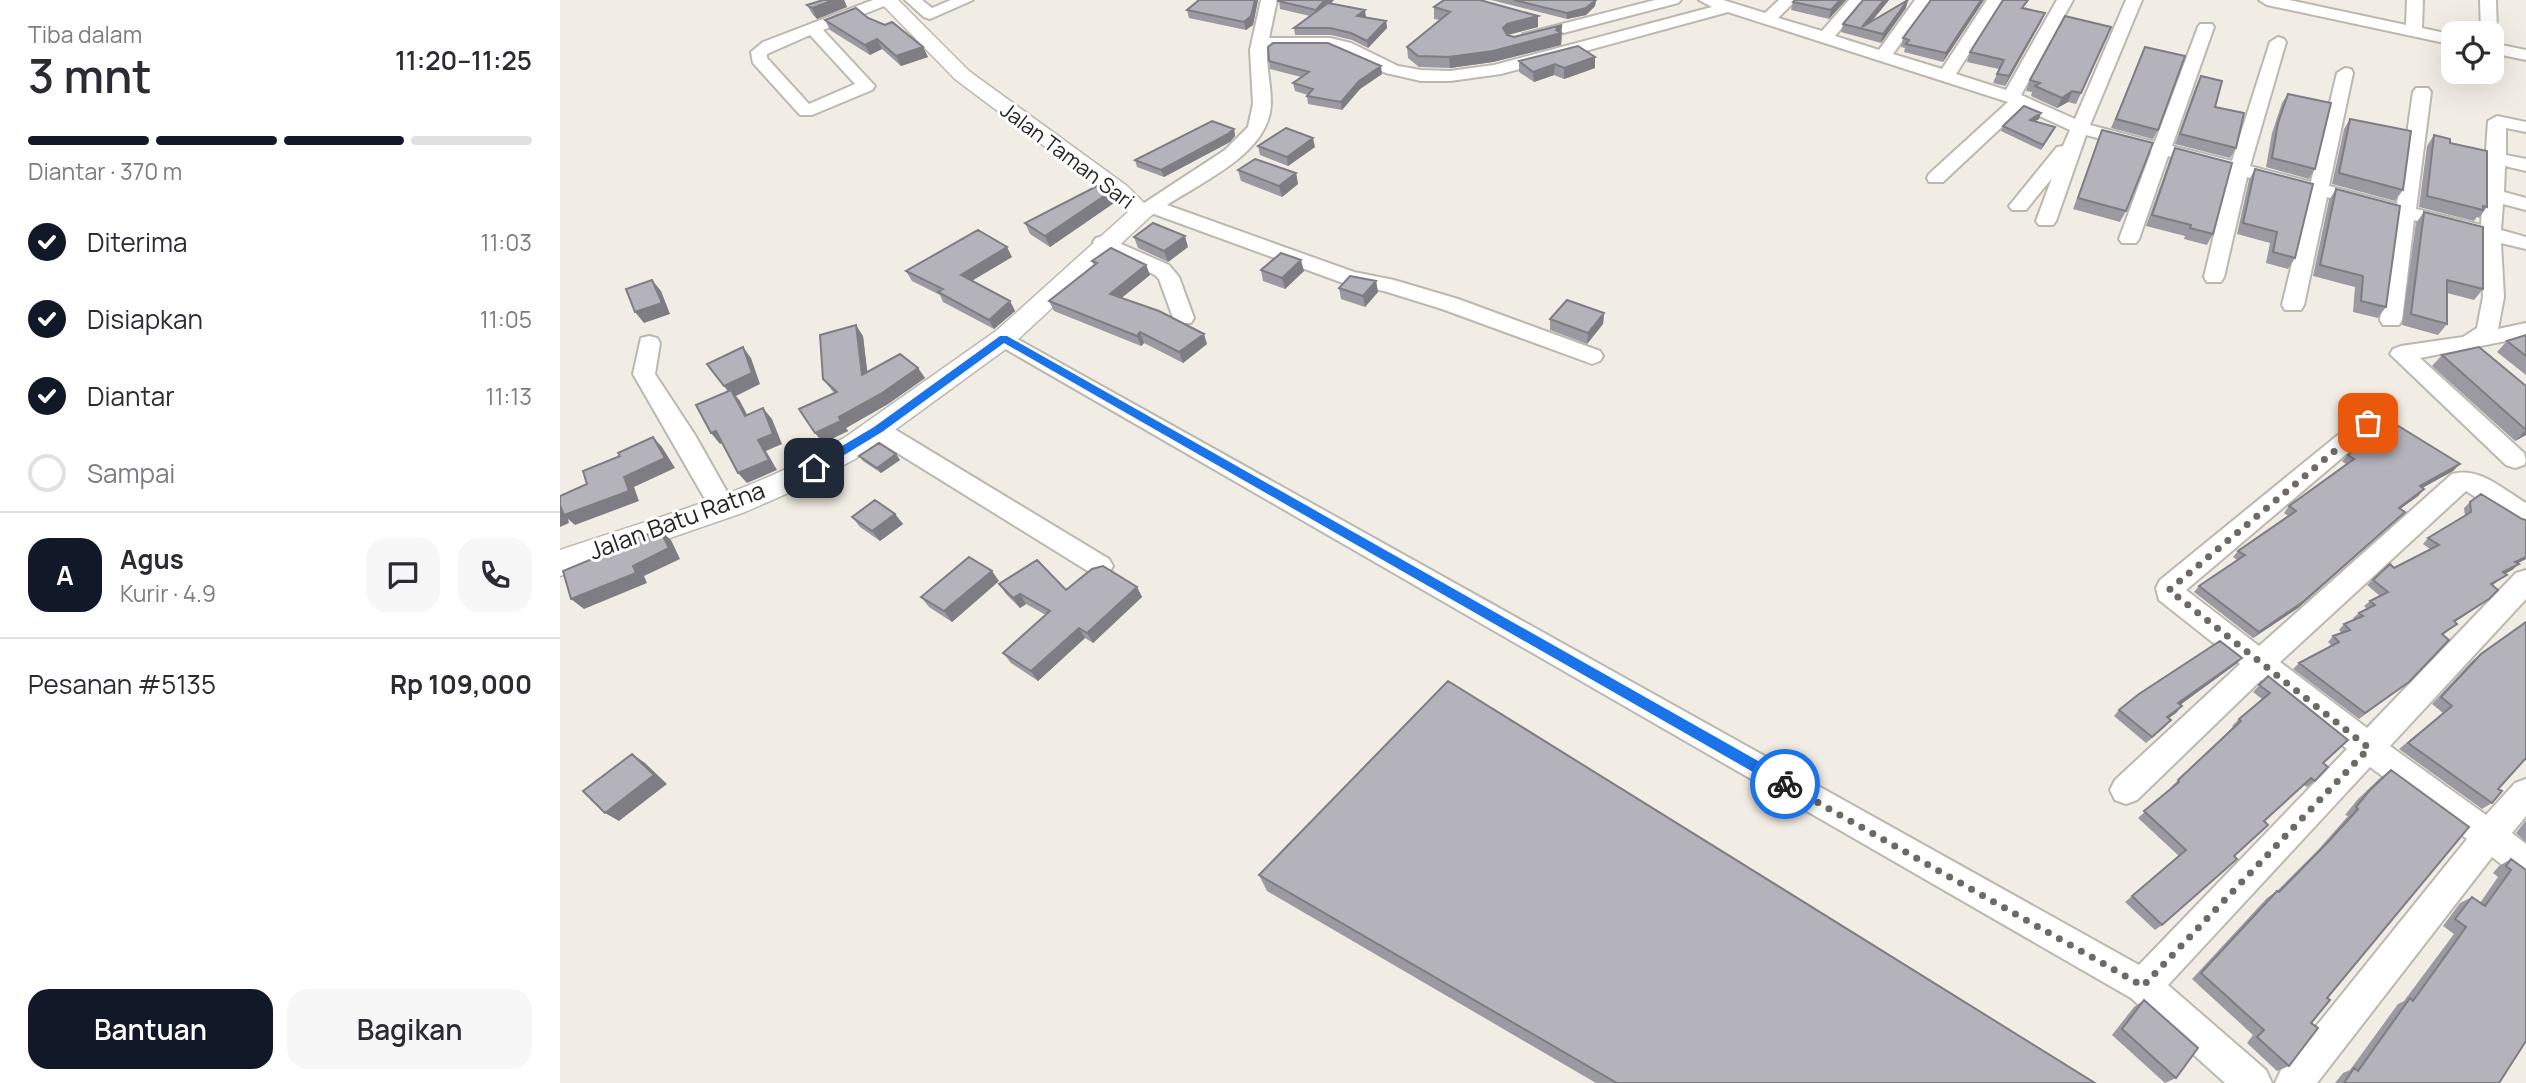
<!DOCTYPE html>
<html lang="id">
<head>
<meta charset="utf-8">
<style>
  body { margin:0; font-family:Manrope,sans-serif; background:#f7f7f7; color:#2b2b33; height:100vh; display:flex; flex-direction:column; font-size:26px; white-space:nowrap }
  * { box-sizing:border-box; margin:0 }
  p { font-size:23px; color:#7c7c81 }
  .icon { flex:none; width:38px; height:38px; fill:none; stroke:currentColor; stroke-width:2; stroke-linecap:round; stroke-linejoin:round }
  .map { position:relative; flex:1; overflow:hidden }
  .drawer { display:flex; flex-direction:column; background:#fff; width:560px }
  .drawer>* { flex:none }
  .tools { position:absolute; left:1881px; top:21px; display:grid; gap:14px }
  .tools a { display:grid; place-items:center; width:63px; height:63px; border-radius:14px; background:#fff; box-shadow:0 7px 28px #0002; font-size:35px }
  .pin { position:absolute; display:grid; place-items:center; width:60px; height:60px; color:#fff; margin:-30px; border-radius:14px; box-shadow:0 4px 10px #0006 }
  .courier { position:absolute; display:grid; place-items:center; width:70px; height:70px; margin:-35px; border:5px solid #1a73e8; border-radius:50%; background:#fff; color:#222; box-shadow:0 2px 9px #0007 }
  .summary em { font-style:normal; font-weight:600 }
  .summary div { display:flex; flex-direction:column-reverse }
  .summary { display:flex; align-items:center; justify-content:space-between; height:119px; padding:0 28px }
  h1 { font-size:46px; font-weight:600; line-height:52px }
  .bar { display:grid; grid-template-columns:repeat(4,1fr); gap:10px 7px; align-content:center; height:84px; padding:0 28px }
  .bar i { height:9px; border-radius:5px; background:#e1e1e2 }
  .bar .active { background:#111827 }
  .bar p { grid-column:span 4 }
  .line { display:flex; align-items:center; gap:18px; padding:0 28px; border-top:2px solid #e1e1e2 }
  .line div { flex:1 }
  .round { display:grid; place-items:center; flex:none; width:74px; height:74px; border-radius:21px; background:#f7f7f7 }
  ol { padding:0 28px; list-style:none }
  li { display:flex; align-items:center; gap:21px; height:77px }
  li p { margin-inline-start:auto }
  li .icon { padding:7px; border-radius:50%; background:#111827; color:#fff; stroke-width:4 }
  li:last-child { color:#7c7c81 }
  li i { width:38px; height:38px; border:4px solid #e1e1e2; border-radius:50% }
  .action { display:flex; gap:14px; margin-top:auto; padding:14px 28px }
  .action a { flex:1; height:80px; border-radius:21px; background:#111827; color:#fff; font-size:28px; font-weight:600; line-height:80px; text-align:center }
  .action a+a { background:#f7f7f7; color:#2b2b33 }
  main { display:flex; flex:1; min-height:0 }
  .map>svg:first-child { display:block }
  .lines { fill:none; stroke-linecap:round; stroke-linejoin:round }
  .minor-casing { stroke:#bcb8af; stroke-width:4 }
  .tertiary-casing { stroke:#bcb8af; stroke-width:3 }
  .minor { fill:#fff; fill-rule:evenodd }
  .tertiary { fill:#fff; fill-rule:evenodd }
  .wall { fill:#9b99a1 }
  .shaded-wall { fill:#7e7d83 }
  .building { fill:#b4b2bb; stroke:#7e7d83; stroke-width:2 }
  .route { fill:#1a73e8 }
  .done { stroke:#6d6a65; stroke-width:7; stroke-dasharray:0 12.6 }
  .labels { text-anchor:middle; stroke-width:6; stroke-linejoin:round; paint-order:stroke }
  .far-street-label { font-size:21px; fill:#262421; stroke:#fff }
  .street-label { font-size:24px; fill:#262421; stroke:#fff }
</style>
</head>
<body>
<main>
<section class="drawer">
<div class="summary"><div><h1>3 mnt</h1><p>Tiba dalam</p></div><em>11:20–11:25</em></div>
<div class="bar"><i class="active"></i><i class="active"></i><i class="active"></i><i></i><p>Diantar · 370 m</p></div>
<ol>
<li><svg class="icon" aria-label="check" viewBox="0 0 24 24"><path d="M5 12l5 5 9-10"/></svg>Diterima<p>11:03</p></li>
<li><svg class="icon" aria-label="check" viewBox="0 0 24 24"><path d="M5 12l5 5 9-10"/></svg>Disiapkan<p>11:05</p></li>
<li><svg class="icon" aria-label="check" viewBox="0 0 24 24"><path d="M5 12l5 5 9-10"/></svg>Diantar<p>11:13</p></li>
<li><i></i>Sampai</li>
</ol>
<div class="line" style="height:126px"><b class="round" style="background:#111827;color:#fff">A</b><div><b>Agus</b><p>Kurir · 4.9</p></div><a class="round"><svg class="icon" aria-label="chat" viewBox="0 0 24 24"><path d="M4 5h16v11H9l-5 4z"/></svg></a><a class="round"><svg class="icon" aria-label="phone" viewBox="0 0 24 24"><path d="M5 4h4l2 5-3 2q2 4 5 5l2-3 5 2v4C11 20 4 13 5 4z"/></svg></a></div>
<div class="line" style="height:91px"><div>Pesanan #5135</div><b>Rp 109,000</b></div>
<div class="action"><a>Bantuan</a><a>Bagikan</a></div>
</section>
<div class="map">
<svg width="1966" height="1083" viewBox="0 0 1966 1083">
  <rect width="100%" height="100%" fill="#f2ede4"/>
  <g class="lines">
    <g class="minor-casing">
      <path id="minor" d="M313 0H335L332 3 263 30 315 86 312 90 252 115H240L193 63 191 52 203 42ZM250 35 295 84 249 104 207 58V54Z
        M345 0H362L372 8 391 0H413L370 19 364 17Z
        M701 0H717L709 38H770L791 43 838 66 861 70 890 71 934 65 1152 7 1139 0H1163L1205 13 1219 0H1236L1218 18 1262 31 1289 0H1305L1275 36 1319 50 1355 0H1371L1333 54 1382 69 1427 0H1443L1396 74 1446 90 1497 0H1513L1461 95 1515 119 1566 0H1582L1530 125 1595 142 1638 27 1640 24H1652L1654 27 1612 146 1672 161 1710 42 1718 37 1724 39 1726 42 1690 166 1751 182 1777 73 1785 68 1791 69 1793 73 1769 186 1837 204 1853 92 1856 88H1868L1871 92 1856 209 1921 225 1928 121 1937 116 1966 122V132L1946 128V155L1966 159V171L1945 166 1944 192 1966 198V210L1943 204 1941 230 1966 237V249L1941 243 1944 297 1938 329 1966 323V337L1860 358 1964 453 1966 461 1964 465 1955 468 1946 465 1830 354 1833 349 1841 346 1903 337 1917 328 1923 297 1921 237 1854 220 1842 320 1839 325H1823L1820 320 1835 215 1767 197 1744 305 1741 310H1725L1722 305 1749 193 1687 177 1664 277 1661 282H1647L1644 277 1669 172 1608 156 1579 239 1576 243H1562L1559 239 1591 152 1526 135 1496 221 1493 225H1479L1476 221 1492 178 1466 210H1452L1449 206 1497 147 1503 146 1510 130 1462 108 1383 182H1369L1367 178 1369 174 1448 102 1168 12 941 74 890 81H861L826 73 770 48H707C706 66 711 84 711 103 710 153 643 181 607 205L794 272 834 280 898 299 1040 351 1043 356 1040 361 1032 364 1024 361 882 309 824 291 783 283 594 214 582 219 575 217 572 213 575 209 665 150 688 127 693 104 690 50Z
        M1095 0H1121L1118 3 969 42 961 37 963 34Z
        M1699 0H1729L1846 25 1847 0H1863L1862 28 1894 35V45L1707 5Z
        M1920 0H1936L1937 33 1935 36 1932 37V33H1921Z
        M1932 43 1966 50V60L1932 53Z
        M543 236 609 265 619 277 634 318 631 323H615L599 279 595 275 536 246 533 242 536 238Z
        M443 331 1579 965 1787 749 1701 680 1577 800 1566 804 1555 800 1550 790 1555 780 1680 664 1599 600 1596 588 1600 580 1800 417 1808 415 1816 417 1820 423 1816 429 1626 590 1699 646 1892 474C1919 466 1944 490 1966 503V526L1957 523 1906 491 1720 662 1807 728 1956 573 1966 570V599L1830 746 1926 815 1955 783 1966 779V816L1952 833 1966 844V879L1954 874 1932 857 1757 1083H1715L1721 1070 1907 839 1810 767 1608 985 1706 1070 1712 1083H1665L1571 998 435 343 432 338 435 333Z
        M89 336 97 338 100 343 95 374 135 435 175 506 171 513 162 516 153 513 73 374 81 338Z
        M318 421 326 424 549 559 553 566 549 573 540 577 531 573 310 436 306 430 310 424Z"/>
    </g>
    <g class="tertiary-casing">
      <path id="tertiary" d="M318 0H338L409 71 567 186 594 213 454 343 295 459 251 483 185 512 0 576V550C97 517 199 491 287 436L436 331 568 212 551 196 395 79Z"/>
    </g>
    <use href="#minor" class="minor"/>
    <use href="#tertiary" class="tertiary"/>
  </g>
  <path class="wall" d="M263 0H284L287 7 257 19 253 15 247 5Z
    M639 0H698L693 25 686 30 629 18 627 10Z
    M719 0H774L771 3 805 18 826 21 827 28 808 48 792 40 771 35H735L734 28 750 16 720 9Z
    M931 0H1036L1035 6 1026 15 1007 19Z
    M1235 0H1286L1269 19 1231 10 1233 2Z
    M1303 0H1329L1312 21 1346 8 1321 43 1281 32 1283 24Z
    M1371 0H1424L1383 62 1344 52 1345 48 1341 47 1343 38Z
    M1467 6 1465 9 1485 13 1481 22 1445 86 1433 83 1439 69 1407 62 1410 52Z
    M874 7 978 16V27L948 35 954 37 1002 36 1001 45 933 62 890 68 859 67 848 58 847 47 880 20 874 19Z
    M308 18 363 47 368 57 341 66 322 49 310 55 270 30 265 20Z
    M1547 37 1516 104 1508 102 1497 108 1471 96 1472 92 1466 91 1470 80Z
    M1585 47 1598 130 1593 139 1551 128Z
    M709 61 822 74 800 89 782 110 748 104 747 96 748 95 735 91 733 83 741 77 710 69Z
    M959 61 1035 68 1004 79 994 75 974 82 959 72Z
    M1641 76 1676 148 1670 158 1615 144 1636 86Z
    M1728 94 1755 169 1749 179 1706 167 1712 133 1722 103Z
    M1481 113 1479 119 1475 122 1495 127 1492 133 1481 150 1441 131 1443 126Z
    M1790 119 1843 190 1835 201 1772 184 1784 129Z
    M674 129 675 136 670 142 604 177 577 167 575 160Z
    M1542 130 1566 211 1560 222 1513 209Z
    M1874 135 1927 207 1919 218 1917 217 1914 221 1859 207 1867 146Z
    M698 146 755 147 728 166 700 155Z
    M1615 148 1653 234 1647 245 1624 239 1625 236 1586 226 1610 159Z
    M1695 169 1735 258 1728 269 1706 263 1710 243 1677 234 1689 180Z
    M678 170 736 173 738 184 722 197 681 181Z
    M1776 189 1826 307 1818 318 1793 312 1795 287 1753 276 1769 200Z
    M550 192 554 203 490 247 470 234 465 223Z
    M1864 212 1923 289 1914 300 1887 293V324L1878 335 1842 325 1856 223Z
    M574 237 628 247 608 262 578 248Z
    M452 257 412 281 450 301 455 311 434 329 383 302 380 295 352 281 346 271Z
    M532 261 586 265 590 275 561 298 647 344 623 363 584 343 581 346 494 311 489 301 534 265Z
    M701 270 744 271 725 289 703 281Z
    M816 281 818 292 805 307 781 299 779 288Z
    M1044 313 1043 324 1027 344 990 330V319Z
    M1966 335V375L1937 352 1947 341Z
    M303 336 307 372 358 368 365 378 328 404 286 428 288 431 263 443 274 393 263 379Z
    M1882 355 1966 386V435L1955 441 1872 366Z
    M336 454 340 460 321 473 303 461 299 456Z
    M1788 455 1893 471 1862 488 1864 489 1858 496 1840 509 1838 518 1738 608 1693 638 1634 592 1639 586 1677 560 1673 557 1678 551 1728 516 1724 513 1729 506 1786 464 1782 461Z
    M1910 502 1966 559 1957 563 1959 564 1952 570 1945 574 1947 575 1933 585 1929 599 1922 604 1895 622 1897 624 1883 635 1849 682 1799 719 1733 669 1739 663 1772 646 1768 642 1773 636 1782 633 1779 630 1784 624 1795 620 1793 618 1799 613 1807 609 1804 606 1810 601 1820 596 1807 585 1830 564 1834 568 1870 549 1863 544 1868 538 1905 516 1904 508Z
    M335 514 343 524 320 541 300 527 292 517Z
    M439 581 392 622 369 607 361 597Z
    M439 584 506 590 577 587 582 597 533 643 525 638 478 681 451 663 443 653 486 615 466 604 460 608 446 594Z
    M1921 654 1938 789 1932 803 1922 809 1839 749 1883 713 1872 704 1912 661Z
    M1682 658 1676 664 1620 705 1622 706 1616 713 1609 718 1606 726 1586 743 1554 716 1559 710Z
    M1708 676 1763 763 1755 781 1747 787 1744 785 1704 821 1674 856 1602 925 1595 930 1565 902 1619 856 1578 818 1612 788 1611 787 1673 727 1672 726 1679 719 1702 699 1693 692Z
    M1831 770 1767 998 1751 1023 1729 1066 1717 1071 1687 1043 1693 1035 1632 979 1707 898 1717 891 1759 849 1788 816 1785 815 1798 799 1820 778Z
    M1966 820V842L1956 833Z
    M1951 859 1939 1083H1775L1783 1073 1790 1070 1838 1004 1844 1001 1894 934 1883 926 1900 903 1912 897 1920 903 1938 877 1933 873 1939 866Z
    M699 875 1535 1083H1036L707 891Z
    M1584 1000 1616 1078 1605 1083 1552 1035 1574 1007Z"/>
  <path class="shaded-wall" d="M274 0H284L287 7 257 19 252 8Z
    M695 0H698L693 25 686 30 684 22Z
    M765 0H774L757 18 756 10Z
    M1036 0 1035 6 1026 15 1007 19V13Z
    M1280 0H1286L1269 19 1271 10Z
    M1324 0H1329L1305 29 1302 27Z
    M1348 0 1346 8 1321 43 1323 34Z
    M1421 0H1424L1383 62 1386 53Z
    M805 10 806 17 798 23 797 16Z
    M1485 13 1481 22 1445 86 1449 76Z
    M978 16V27L947 35 943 28 947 24Z
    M826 21 827 28 808 48 807 41Z
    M1002 25 1001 45 933 62 890 68 889 57 996 30Z
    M317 39 322 49 310 55 305 45Z
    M363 47 368 57 341 66 336 56Z
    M1035 57V68L1004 79V68Z
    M995 64 994 75 974 82 973 72Z
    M821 66 822 74 800 89 782 110 781 102 799 81Z
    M1512 91 1508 102 1497 108 1502 98Z
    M1481 113 1479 119 1468 125 1470 120Z
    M1495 127 1492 133 1481 150 1483 145Z
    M674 129 675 136 670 142 604 177 601 170Z
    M753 138 755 147 728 166 727 157Z
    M736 173 738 184 722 197 719 186Z
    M550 192 554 203 490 247 485 236Z
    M625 236 628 247 608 262 604 251Z
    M447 247 452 257 406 284 401 275Z
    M741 260 744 271 725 289 722 278Z
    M586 265 590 275 554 304 550 294Z
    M92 280 101 291 110 314 84 323 75 312Z
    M816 281 818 292 805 307 803 296Z
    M450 301 455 311 434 329 429 320Z
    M1044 313 1043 324 1027 344 1028 333Z
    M296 325 303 336 309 385 302 375Z
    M580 332 584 343 581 346 577 336Z
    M644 334 647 344 623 363 619 352Z
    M183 347 191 358 200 384 176 396 180 401 193 426 164 386Z
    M358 368 365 378 328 404 286 428 279 417Z
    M203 408 212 419 222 444 206 451 217 470 187 483 178 473 198 440Z
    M281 421 288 431 263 443 255 433Z
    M1966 430V435L1955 441Z
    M156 431 165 442 160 444 151 433Z
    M93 437 102 447 115 468 74 487 79 501 15 525 8 519 9 523 0 527V496L64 477Z
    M336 454 340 460 321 473 317 468Z
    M1900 464 1893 471 1853 493 1860 486Z
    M1864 489 1858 496 1833 514 1839 508Z
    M1845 512 1738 608 1693 638 1699 632Z
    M335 514 343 524 320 541 312 531Z
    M100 530 111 540 120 559 84 576 87 583 24 609 11 599 73 566Z
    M1966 557V559L1949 568 1955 562Z
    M1959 564 1952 570 1937 578 1943 572Z
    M432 571 439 581 392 622 384 611Z
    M577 587 582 597 533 643 527 633Z
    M460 594 466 604 460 608 453 598Z
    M1929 599 1922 604 1887 627 1894 621Z
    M519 628 525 638 478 681 471 671Z
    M1682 658 1676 664 1613 710 1618 703Z
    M1622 706 1616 713 1602 723 1607 717Z
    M72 754 85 763 107 784 59 821 45 813Z"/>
  <path class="building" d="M263 0H274L252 8 247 5Z
    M639 0H695L691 16 684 22 627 10Z
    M719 0H765L756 10 718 1Z
    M884 0H920L978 16 947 24 943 28 947 35 954 37 1002 25 996 30 1001 33 933 51 889 57 858 56 847 47 890 12 874 7Z
    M954 0H1036L1026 8 1007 13Z
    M1235 0H1280L1271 10 1233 2Z
    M1303 0H1324L1302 27 1348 0 1323 34 1283 24Z
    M1371 0H1421L1386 53 1346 44 1349 40 1343 38Z
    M1443 0H1468L1462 8 1485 13 1449 76 1437 74 1444 60 1410 52Z
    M768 3 805 10 797 16 826 21 807 41 791 33 770 28H734Z
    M296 8 308 18 325 25 332 22 363 47 336 56 317 39 305 45 265 20Z
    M1505 16 1551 27 1521 93 1512 91 1502 98 1475 86 1480 83 1470 80Z
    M713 43H768L821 66 799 81 781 102 747 96 753 89 733 83 749 72 709 61 708 47Z
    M1018 46 1035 57 1004 68 995 64 973 72 959 61Z
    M1585 47 1625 56 1598 130 1556 119Z
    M1641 76 1662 81 1655 107 1684 113 1676 148 1620 134Z
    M1728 94 1771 103 1755 169 1712 158 1718 123Z
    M1464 106 1481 113 1470 120 1495 127 1483 145 1443 126Z
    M1790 119 1851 131 1843 190 1779 173Z
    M652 121 674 129 668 134 601 170 575 160Z
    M726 128 753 138 727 157 698 146Z
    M1542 130 1593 143 1566 211 1518 198Z
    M1874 135 1890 139V143L1927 151V207L1923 206V210L1867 196Z
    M1615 148 1672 163 1653 234 1630 228 1631 225 1592 215Z
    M695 159 736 173 719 186 678 170Z
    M1695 169 1753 184 1735 258 1713 252 1717 232 1683 223Z
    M541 184 550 192 485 236 465 223Z
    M1776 189 1840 206 1826 307 1801 301 1803 276 1760 265Z
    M1864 212 1923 227V289L1887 280V324L1851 314Z
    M593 223 625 236 604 251 574 237Z
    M418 230 447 247 401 275 450 301 429 320 378 292 383 289 346 271Z
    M551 248 586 265 550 294 599 311 644 334 619 352 580 332 577 336 489 301 537 263 532 261Z
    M721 253 741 260 722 278 701 270Z
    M790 276 816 281 803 296 779 288Z
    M92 280 102 303 75 312 66 289Z
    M1007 300 1044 313 1028 333 990 319Z
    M296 325 302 375 340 354 358 368 322 393 279 417 281 421 255 433 239 409 277 392 263 379 260 335Z
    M1966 335V356L1947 341Z
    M183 347 192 373 164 386 147 364Z
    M1919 347 1966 386V430L1882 355Z
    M171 390 185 416 203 408 213 434 198 440 209 460 178 473 156 431 151 433 136 405Z
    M1832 422 1900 464 1860 486 1864 489 1839 508 1845 512 1744 601 1699 632 1639 586 1685 555 1678 551 1736 511 1729 506 1794 459 1788 455Z
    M93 437 105 458 64 477 69 491 4 515 0 505V496L27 484 23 471 60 456 58 453Z
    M319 443 336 454 317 468 299 456Z
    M1921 494 1962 519 1966 520V557L1955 562 1959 564 1943 572 1947 575 1931 584 1938 590 1929 599 1894 621 1897 624 1882 634 1889 640 1849 682 1805 713 1739 663 1779 642 1773 636 1790 630 1784 624 1803 616 1799 613 1815 605 1810 601 1828 592 1813 580 1830 564 1834 568 1879 545 1868 538 1911 512 1910 502Z
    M315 500 335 514 312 531 292 517Z
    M100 530 109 548 73 566 76 573 11 599 3 571 73 542 72 540Z
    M409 557 432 571 384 611 361 597Z
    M477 560 506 590 532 569 543 566 577 587 527 633 519 628 471 671 443 653 490 611 460 594 453 598 439 584Z
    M1966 622V758L1938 789 1942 791 1932 803 1848 743 1892 706 1881 697 1921 654Z
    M1660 641 1682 658 1618 703 1622 706 1607 717 1611 720 1592 737 1559 710 1579 694Z
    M1708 676 1788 740 1763 763 1768 767 1755 781 1751 778 1704 821 1708 825 1674 856 1677 859 1602 925 1572 896 1626 850 1584 811 1619 782 1618 780 1681 721 1679 719 1710 693 1699 685Z
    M888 681 1535 1083H1057L699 875Z
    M72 754 94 775 45 813 23 791Z
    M1831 770 1909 827 1767 998 1770 1000 1751 1023 1758 1028 1729 1066 1697 1037 1704 1030 1641 973 1717 891 1719 892 1769 841 1798 809 1796 807 1809 791Z
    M1951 859 1966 870V1041L1939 1083H1784L1794 1068 1798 1071 1850 998 1853 1001 1906 927 1895 919 1912 897 1925 906 1951 870 1946 866Z
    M1584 1000 1638 1048 1616 1078 1562 1029Z"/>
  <path class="route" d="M440 336H447L1230 779V788H1221L444 343 322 432 258 471H250V465L314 427Z"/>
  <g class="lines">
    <path class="done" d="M1225 784 1583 986 1809 748 1609 590 1808 423"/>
  </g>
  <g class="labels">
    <g class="far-street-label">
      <text transform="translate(507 156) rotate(37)" y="7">Jalan Taman Sari</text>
    </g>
    <g class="street-label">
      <text transform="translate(117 521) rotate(-20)" y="8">Jalan Batu Ratna</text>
    </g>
  </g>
</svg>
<div class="tools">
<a><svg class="icon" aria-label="locate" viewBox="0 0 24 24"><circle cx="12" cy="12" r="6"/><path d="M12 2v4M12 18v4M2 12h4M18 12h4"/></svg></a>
</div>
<div class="pin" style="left:1808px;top:423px;background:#ea580c"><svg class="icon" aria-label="bag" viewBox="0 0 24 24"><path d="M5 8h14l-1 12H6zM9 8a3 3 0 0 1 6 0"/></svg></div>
<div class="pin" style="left:254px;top:468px;background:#1f2937"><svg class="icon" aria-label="home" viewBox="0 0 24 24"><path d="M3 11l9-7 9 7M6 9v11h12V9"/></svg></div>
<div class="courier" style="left:1225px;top:784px"><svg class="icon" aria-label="bike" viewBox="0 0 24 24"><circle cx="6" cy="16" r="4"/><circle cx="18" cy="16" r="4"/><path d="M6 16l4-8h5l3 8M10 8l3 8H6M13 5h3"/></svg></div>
</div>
</main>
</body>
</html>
